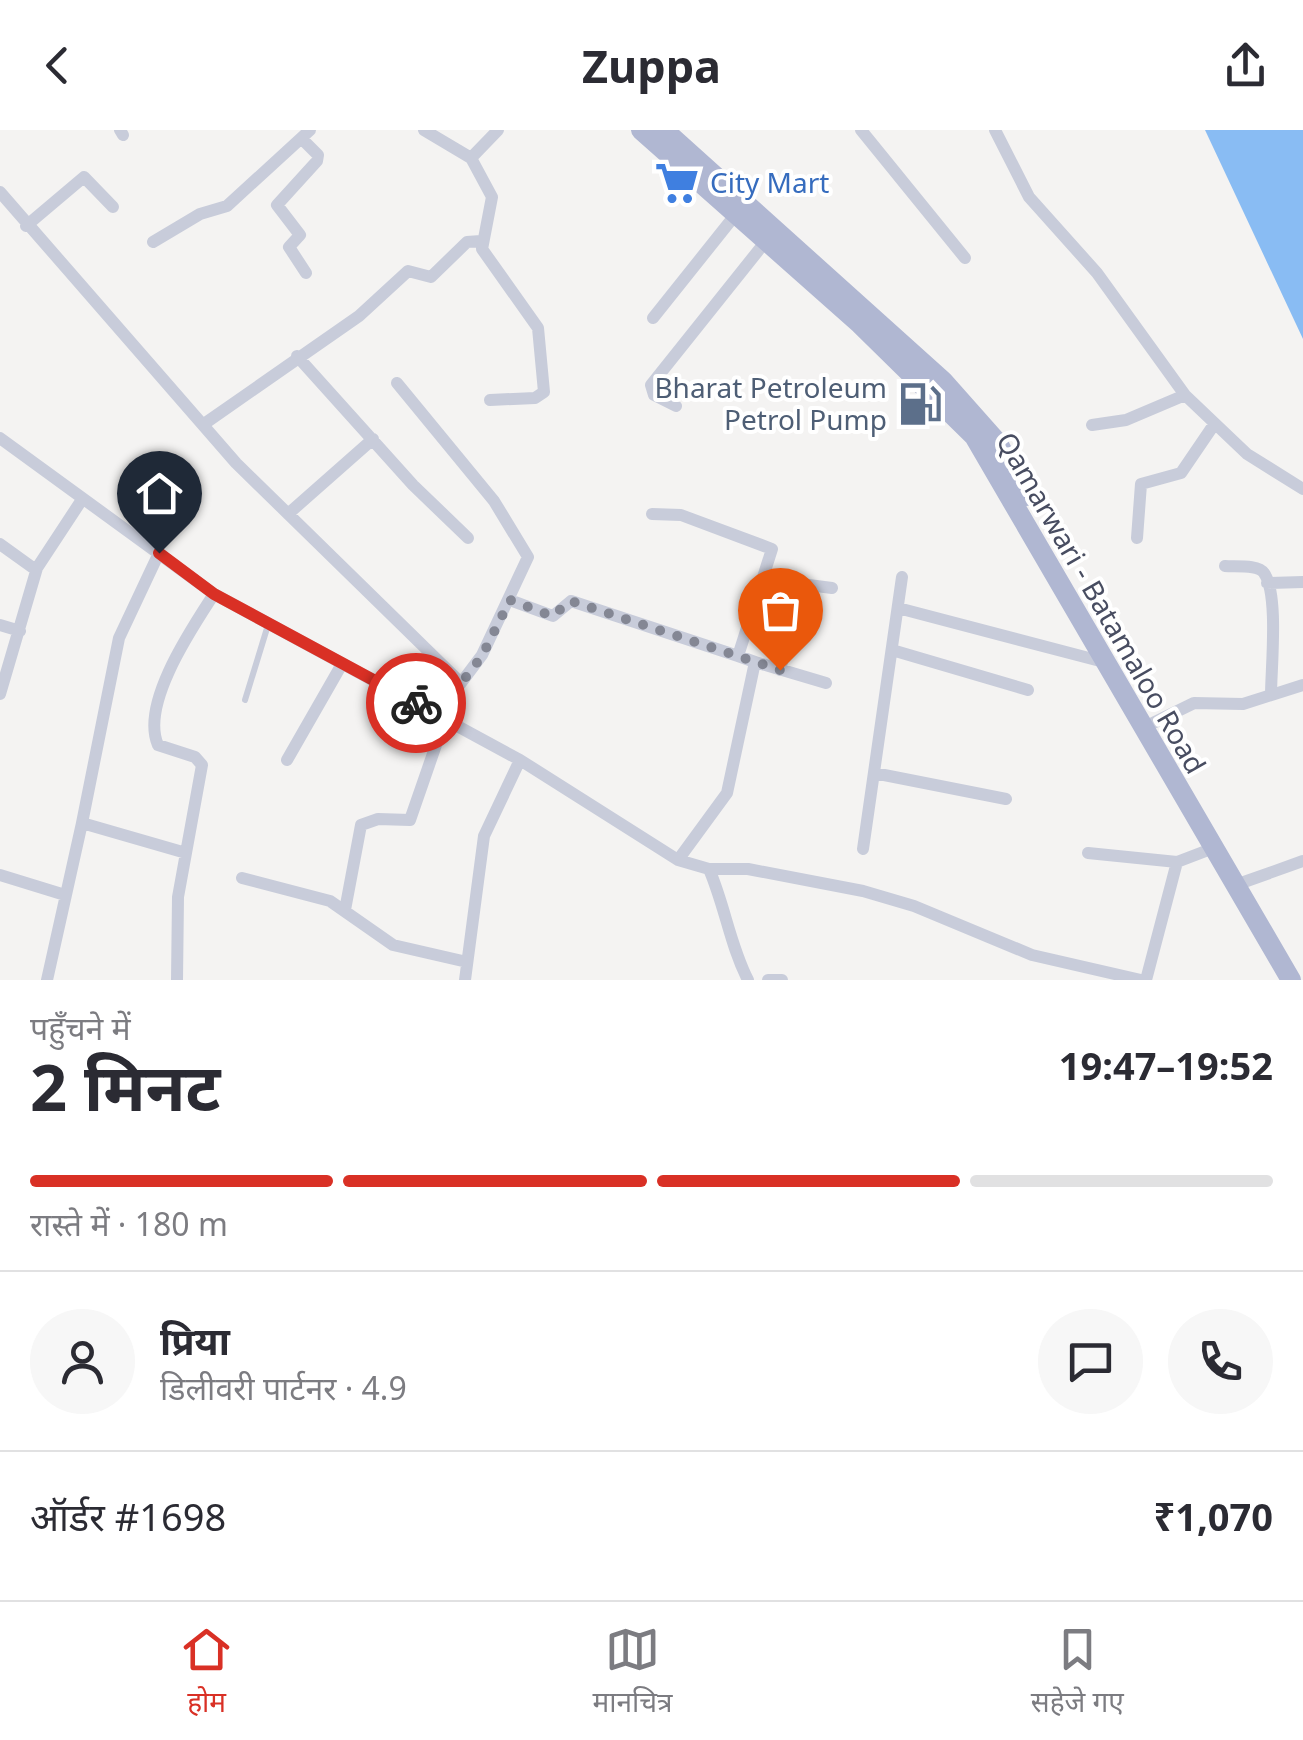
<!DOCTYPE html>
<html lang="hi">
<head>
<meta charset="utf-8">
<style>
  body { margin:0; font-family:"Noto Sans","Noto Sans Devanagari",sans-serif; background:#f7f7f7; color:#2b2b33; height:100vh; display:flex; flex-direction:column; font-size:38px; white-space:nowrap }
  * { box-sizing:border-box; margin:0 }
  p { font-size:32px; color:#7c7c81 }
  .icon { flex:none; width:55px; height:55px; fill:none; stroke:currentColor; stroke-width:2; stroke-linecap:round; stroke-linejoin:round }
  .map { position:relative; height:850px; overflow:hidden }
  .panel { display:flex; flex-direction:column; background:#fff; flex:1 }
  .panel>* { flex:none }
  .pin { position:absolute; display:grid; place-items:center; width:85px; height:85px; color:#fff; margin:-102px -42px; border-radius:50% 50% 50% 0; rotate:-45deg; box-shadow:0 0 10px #0007 }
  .pin .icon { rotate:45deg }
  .courier { position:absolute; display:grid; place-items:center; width:100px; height:100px; margin:-50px; border:8px solid #d93025; border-radius:50%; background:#fff; color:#222; box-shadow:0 2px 12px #0007 }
  .overview em { font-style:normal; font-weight:700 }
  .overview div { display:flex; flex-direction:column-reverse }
  .overview { display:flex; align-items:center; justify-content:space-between; height:170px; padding:0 30px }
  h1 { font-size:65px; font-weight:700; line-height:75px }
  .bar { display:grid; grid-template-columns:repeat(4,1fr); gap:15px 10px; align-content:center; height:120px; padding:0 30px }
  .bar i { height:12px; border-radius:8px; background:#e1e1e2 }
  .bar .active { background:#d93025 }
  .bar p { grid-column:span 4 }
  .line { display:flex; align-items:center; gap:25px; padding:0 30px; border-top:2px solid #e1e1e2 }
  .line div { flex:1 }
  .round { display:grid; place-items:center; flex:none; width:105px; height:105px; border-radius:52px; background:#f7f7f7 }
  header { display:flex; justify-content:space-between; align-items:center; height:130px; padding:0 30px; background:#fff; font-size:45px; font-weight:700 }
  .tab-bar { display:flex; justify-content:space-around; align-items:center; height:140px; border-top:2px solid #e1e1e2; background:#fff; font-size:28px; color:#7c7c81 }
  .tab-bar a { display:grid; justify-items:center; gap:5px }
  .tab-bar .active { color:#d93025 }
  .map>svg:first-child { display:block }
  .water { fill:#89bcf3 }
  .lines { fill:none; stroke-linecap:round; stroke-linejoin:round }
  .lane { stroke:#c8ccda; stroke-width:6 }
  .street { stroke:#c8ccda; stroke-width:12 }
  .primary { stroke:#b0b7d2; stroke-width:20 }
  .done { stroke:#848794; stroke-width:10; stroke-dasharray:0 18 }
  .route { stroke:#d93025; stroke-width:12 }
  .labels { text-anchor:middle; stroke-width:8; stroke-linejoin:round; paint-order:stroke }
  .shop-label { font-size:28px; fill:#366cbe; stroke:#fff; text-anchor:start }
  .service-label { font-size:28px; fill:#4e5e75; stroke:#fff; text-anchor:end }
  .street-label { font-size:28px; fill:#484d61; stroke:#fff }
</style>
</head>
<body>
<header><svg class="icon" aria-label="back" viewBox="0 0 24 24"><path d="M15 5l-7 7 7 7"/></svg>Zuppa<svg class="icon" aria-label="share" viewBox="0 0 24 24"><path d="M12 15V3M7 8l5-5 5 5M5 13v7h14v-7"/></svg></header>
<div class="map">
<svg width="1303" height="850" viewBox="0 0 1303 850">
  <rect width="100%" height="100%" fill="#f4f3f2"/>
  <path class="water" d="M1205 0H1303V209Z"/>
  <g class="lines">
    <path class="lane" d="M245 570 268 495"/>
    <path class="street" d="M120 0 123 5
      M424 0 471 28 492 67 482 119 538 198 544 262 535 268 490 270
      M861 0 965 128
      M995 0 1029 67 1097 143 1185 265 1247 324 1303 359
      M302 9 318 25 317 31 277 75 300 105 289 117 306 143
      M471 28 498 0
      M0 62 236 333 460 552
      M26 96 84 47 113 77
      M153 112 200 84 227 76 310 0
      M653 188 736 84
      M297 226 413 355 468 408
      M397 253 494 371 528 427 482 525 437 585
      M676 276 654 265 651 255 766 111
      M204 294 359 186 408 141 431 147 467 112 481 111
      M1092 295 1126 290 1185 265
      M0 308 214 464 520 630 678 730 709 739C725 776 730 815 748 850
      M288 384 373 309
      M652 384 681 385 772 419 738 526 755 532 727 663 678 730
      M1137 408 1141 354 1181 343 1213 296
      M0 414 36 440
      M1225 436C1235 437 1258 434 1264 443 1279 464 1271 538 1271 565
      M1267 453 1303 452
      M510 470 553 486 571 471 738 526
      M898 478 1104 532
      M0 495 20 501
      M892 520 1028 560
      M755 532 826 553
      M780 540 801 454 832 458
      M0 564 37 438 81 371
      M1151 594 1194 573 1243 574 1303 555
      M287 630 342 534
      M874 643 1006 669
      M82 693 119 508 159 423
      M863 719 902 447
      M1088 723 1177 732 1211 719
      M709 739H748L863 761 914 776 1032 825 1141 850
      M0 745 65 765
      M242 748 330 771 393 815 467 832
      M1244 752 1303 731
      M345 780 361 695 378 689 410 690 445 589
      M47 850 82 693 186 723
      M177 850 178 767 202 635 195 627 158 615C140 574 192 498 214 464
      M465 850 484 706 520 630
      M768 850H782
      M1146 850 1177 732"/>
    <path class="primary" d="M641 0 860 194 974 306 1291 850
      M664 0 943 251 998 313 1026 366"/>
  </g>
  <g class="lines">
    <path class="done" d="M416 573 437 585 482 526 510 470 552 486 571 471 780 540"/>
    <path class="route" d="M159 423 214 464 416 573"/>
  </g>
  <defs>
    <g id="supermarket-bare" transform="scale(3.45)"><path d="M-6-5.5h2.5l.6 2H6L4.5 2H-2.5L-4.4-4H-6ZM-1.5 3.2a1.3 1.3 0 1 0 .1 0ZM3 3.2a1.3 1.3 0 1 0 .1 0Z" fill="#3f7fe0" stroke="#fff" stroke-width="2.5" paint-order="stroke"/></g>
    <g id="fuel-bare" transform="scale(3.45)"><path d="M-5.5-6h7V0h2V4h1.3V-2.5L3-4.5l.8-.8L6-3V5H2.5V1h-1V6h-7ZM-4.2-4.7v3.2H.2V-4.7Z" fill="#5c6f8a" stroke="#fff" stroke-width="2.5" paint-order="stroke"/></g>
  </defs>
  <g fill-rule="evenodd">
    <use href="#supermarket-bare" x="677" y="53"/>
    <use href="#fuel-bare" x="920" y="274"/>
  </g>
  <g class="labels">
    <g class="shop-label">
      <text x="710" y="63">City Mart</text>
    </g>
    <g class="service-label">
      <text x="887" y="268">Bharat Petroleum<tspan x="887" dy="32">Petrol Pump</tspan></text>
    </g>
    <g class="street-label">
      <text transform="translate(1101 473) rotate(60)" y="10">Qamarwari - Batamaloo Road</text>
    </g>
  </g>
</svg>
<div class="pin" style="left:780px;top:540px;background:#ea580c"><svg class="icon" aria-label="bag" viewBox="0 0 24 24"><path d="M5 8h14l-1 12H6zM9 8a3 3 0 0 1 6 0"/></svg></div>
<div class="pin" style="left:159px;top:423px;background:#1f2937"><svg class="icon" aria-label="home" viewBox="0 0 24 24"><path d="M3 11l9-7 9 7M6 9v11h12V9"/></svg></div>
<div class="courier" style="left:416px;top:573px"><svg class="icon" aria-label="bike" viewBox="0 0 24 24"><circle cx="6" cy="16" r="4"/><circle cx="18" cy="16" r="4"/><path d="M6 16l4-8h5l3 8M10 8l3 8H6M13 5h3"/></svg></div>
</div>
<section class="panel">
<div class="overview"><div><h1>2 मिनट</h1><p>पहुँचने में</p></div><em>19:47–19:52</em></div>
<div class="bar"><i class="active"></i><i class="active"></i><i class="active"></i><i></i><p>रास्ते में · 180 m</p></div>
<div class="line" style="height:180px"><a class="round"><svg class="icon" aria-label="person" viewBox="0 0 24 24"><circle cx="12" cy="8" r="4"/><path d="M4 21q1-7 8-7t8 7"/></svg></a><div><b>प्रिया</b><p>डिलीवरी पार्टनर · 4.9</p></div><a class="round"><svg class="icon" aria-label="chat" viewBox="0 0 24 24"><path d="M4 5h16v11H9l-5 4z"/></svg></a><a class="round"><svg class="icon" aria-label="phone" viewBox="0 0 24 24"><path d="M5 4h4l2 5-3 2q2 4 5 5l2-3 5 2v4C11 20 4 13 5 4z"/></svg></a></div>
<div class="line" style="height:130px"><div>ऑर्डर #1698</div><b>₹1,070</b></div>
</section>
<nav class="tab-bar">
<a class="active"><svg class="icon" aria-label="home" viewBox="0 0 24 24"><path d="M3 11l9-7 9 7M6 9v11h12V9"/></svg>होम</a>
<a><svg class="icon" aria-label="map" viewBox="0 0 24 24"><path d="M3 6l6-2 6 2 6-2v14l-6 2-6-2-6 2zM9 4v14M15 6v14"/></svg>मानचित्र</a>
<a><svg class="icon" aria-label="saved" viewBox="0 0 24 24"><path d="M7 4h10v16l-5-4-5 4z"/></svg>सहेजे गए</a>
</nav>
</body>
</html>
